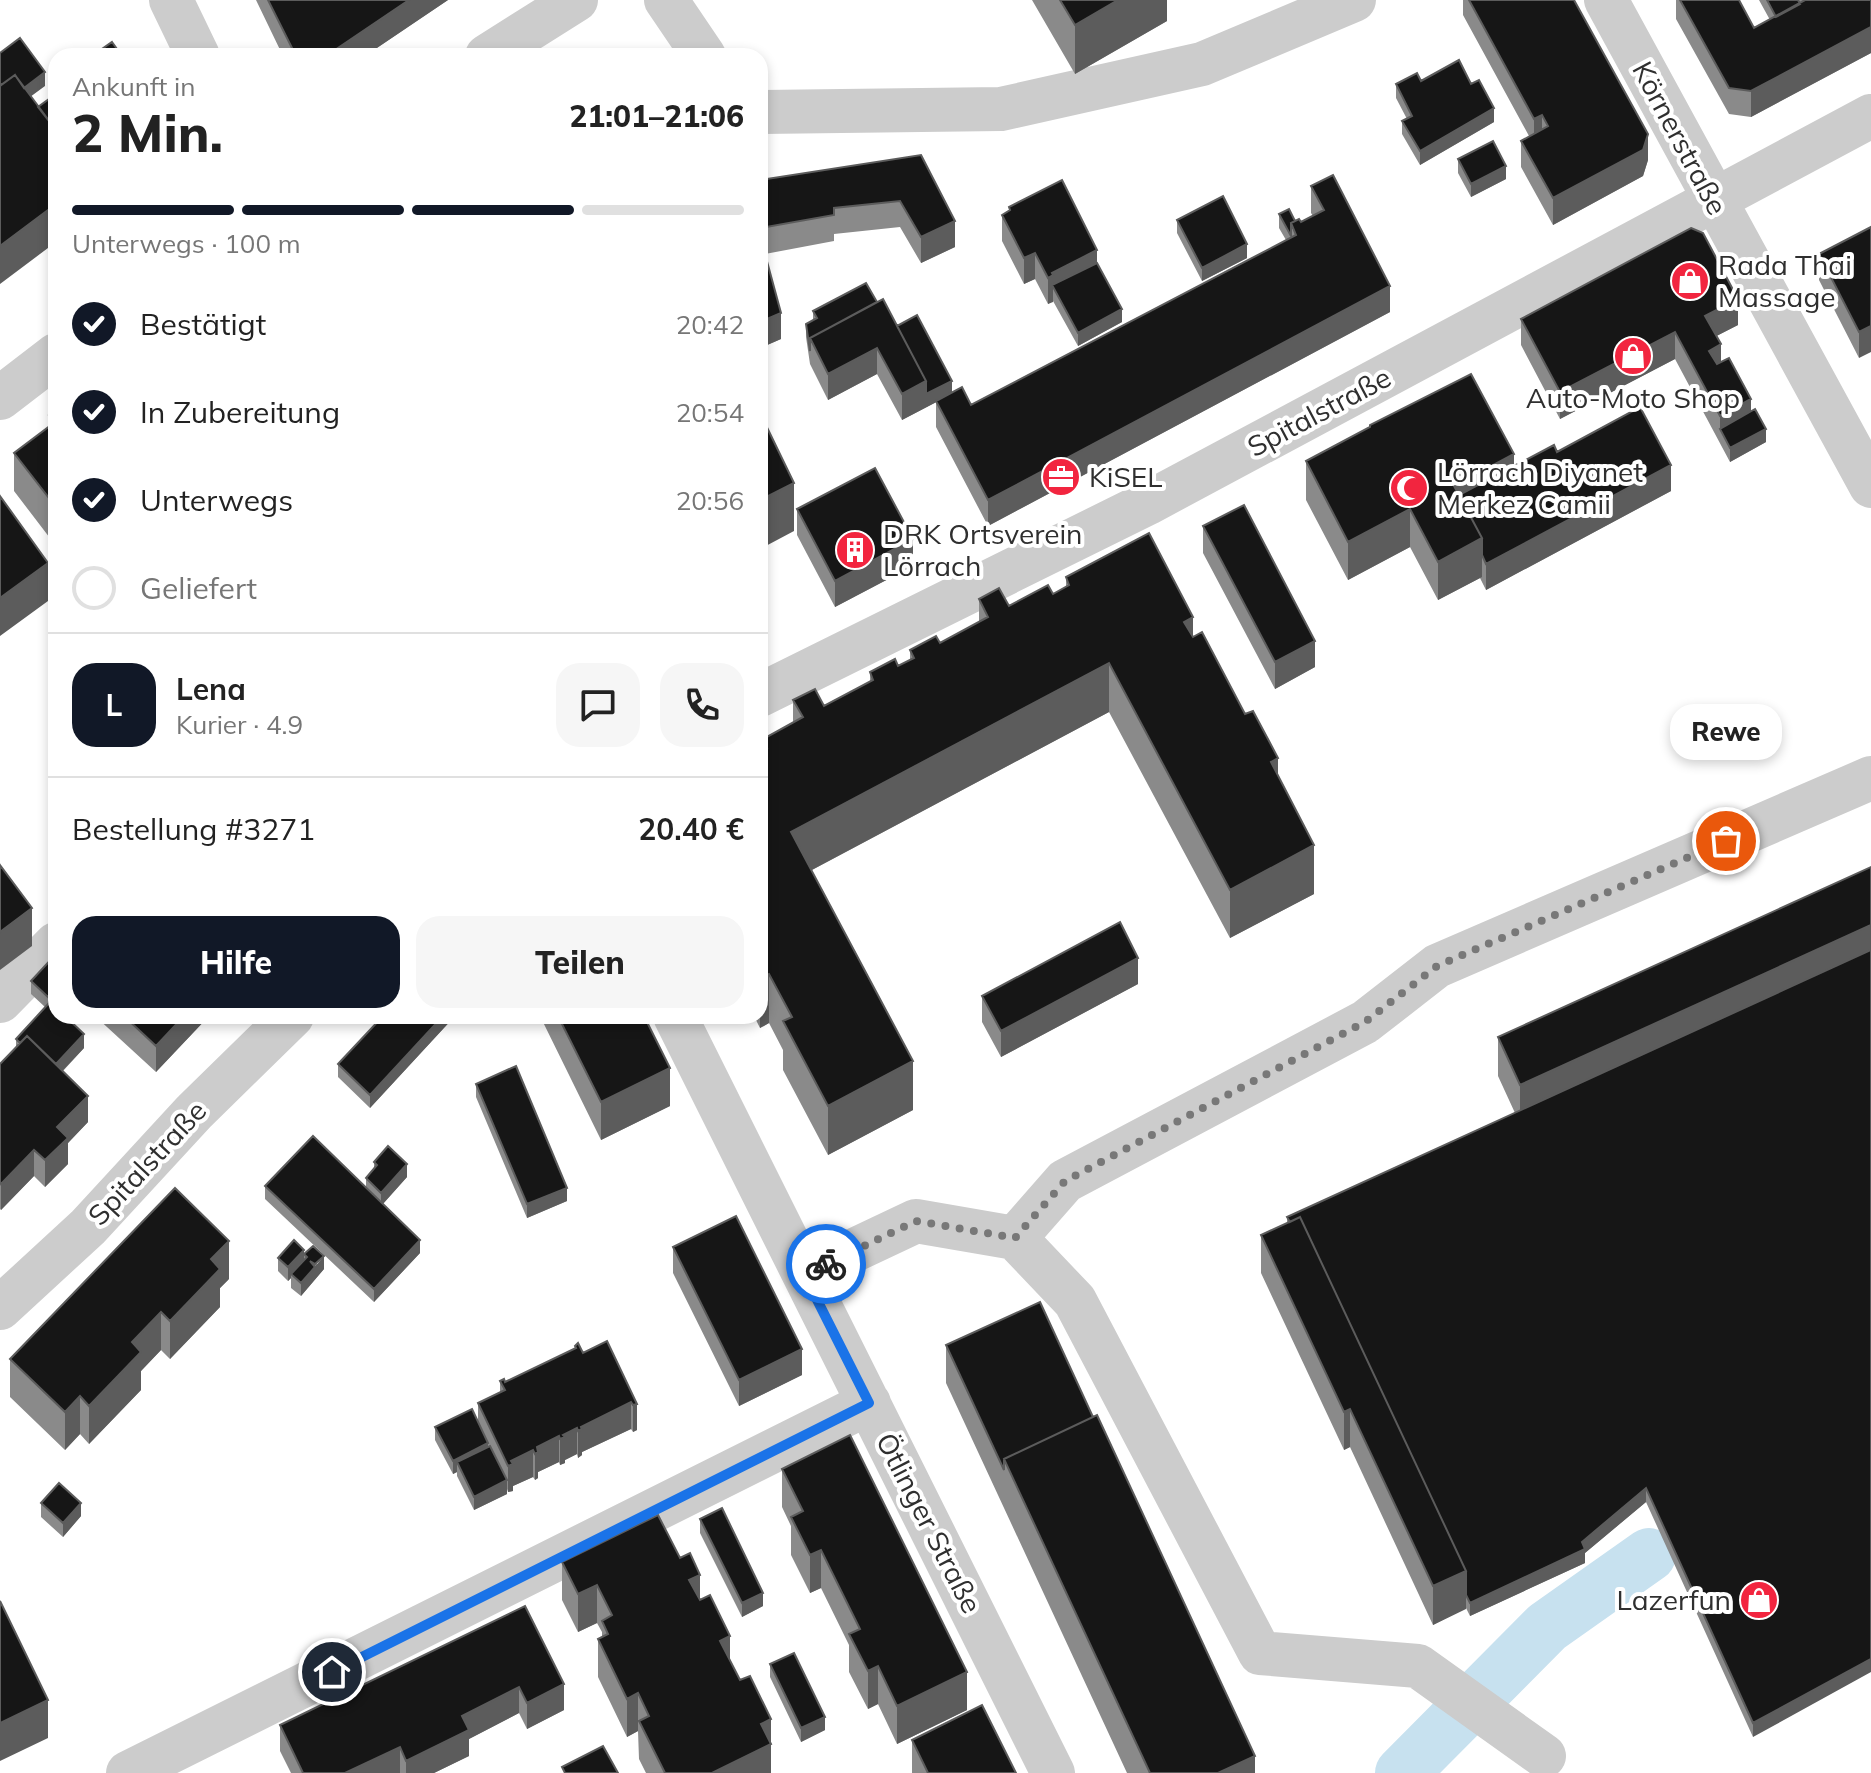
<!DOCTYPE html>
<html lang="de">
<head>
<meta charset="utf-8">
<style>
  body { margin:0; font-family:Mulish,sans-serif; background:#f6f6f6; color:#222; height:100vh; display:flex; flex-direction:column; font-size:30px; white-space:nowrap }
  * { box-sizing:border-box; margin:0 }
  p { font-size:26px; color:#767676 }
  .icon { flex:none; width:44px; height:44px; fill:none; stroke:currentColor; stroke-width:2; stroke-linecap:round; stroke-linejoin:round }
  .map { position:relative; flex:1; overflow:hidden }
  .side { position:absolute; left:48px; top:48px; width:720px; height:976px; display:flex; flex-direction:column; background:#fff; border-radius:24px; box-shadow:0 4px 12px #0003 }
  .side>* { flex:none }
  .pin { position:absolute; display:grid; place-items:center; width:68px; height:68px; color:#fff; margin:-34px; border:4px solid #fff; border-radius:50%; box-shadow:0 2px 8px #0007 }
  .courier { position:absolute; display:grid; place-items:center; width:80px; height:80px; margin:-40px; border:6px solid #1a73e8; border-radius:50%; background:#fff; color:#222; box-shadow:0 2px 10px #0007 }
  .bubble { position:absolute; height:56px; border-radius:24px; background:#fff; box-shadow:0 4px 12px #0003; font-size:26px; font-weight:800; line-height:56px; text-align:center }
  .overview em { font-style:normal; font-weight:800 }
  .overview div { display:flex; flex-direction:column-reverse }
  .overview { display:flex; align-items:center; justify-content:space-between; height:136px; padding:0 24px }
  h1 { font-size:52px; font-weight:800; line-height:60px }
  .bar { display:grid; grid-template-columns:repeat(4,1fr); gap:12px 8px; align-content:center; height:96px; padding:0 24px }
  .bar i { height:10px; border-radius:6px; background:#e0e0e0 }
  .bar .current { background:#111827 }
  .bar p { grid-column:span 4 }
  .line { display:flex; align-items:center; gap:20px; padding:0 24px; border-top:2px solid #e0e0e0 }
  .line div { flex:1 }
  .round { display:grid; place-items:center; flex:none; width:84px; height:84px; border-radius:24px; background:#f6f6f6 }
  ol { padding:0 24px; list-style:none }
  li { display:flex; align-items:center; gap:24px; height:88px }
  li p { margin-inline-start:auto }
  li .icon { padding:8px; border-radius:50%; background:#111827; color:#fff; stroke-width:4 }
  li:last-child { color:#767676 }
  li i { width:44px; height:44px; border:4px solid #e0e0e0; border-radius:50% }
  .cta { display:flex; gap:16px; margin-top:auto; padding:16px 24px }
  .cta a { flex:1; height:92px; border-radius:24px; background:#111827; color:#fff; font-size:32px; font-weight:800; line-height:92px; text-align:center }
  .cta a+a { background:#f6f6f6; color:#222 }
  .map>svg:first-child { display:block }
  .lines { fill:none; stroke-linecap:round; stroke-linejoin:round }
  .canal { stroke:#c7e1ef; stroke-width:54 }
  .minor { stroke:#ccc; stroke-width:44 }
  .wall { fill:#8a8a8a }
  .shaded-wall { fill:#5c5c5c }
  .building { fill:#161616; stroke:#5c5c5c; stroke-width:2 }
  .done { stroke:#787878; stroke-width:8; stroke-dasharray:0 14.4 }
  .route { stroke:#1a73e8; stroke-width:10 }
  .labels { text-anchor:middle; stroke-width:8; stroke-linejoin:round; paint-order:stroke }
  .street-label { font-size:28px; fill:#2f2f2f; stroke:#fff }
  .poi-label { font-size:28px; fill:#2f2f2f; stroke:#fff; text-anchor:start }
</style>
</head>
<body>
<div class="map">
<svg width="1871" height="1773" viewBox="0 0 1871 1773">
  <rect width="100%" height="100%" fill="#fff"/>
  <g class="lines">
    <path class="canal" d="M1402 1773 1547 1627 1649 1555"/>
    <path class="minor" d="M171 0 198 56
      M666 0 704 56
      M1606 0 1871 486
      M487 56 576 0
      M760 112 1001 109 1202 64 1354 0
      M0 398 56 355
      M760 695 1148 503 1871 116
      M0 1001 56 944
      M675 1016 1053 1773
      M1015 1238 1075 1301 1260 1653 1418 1666 1544 1756
      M804 1274 916 1221 1015 1238 1065 1181 1365 1022 1437 966 1871 778
      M0 1308 88 1227 194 1112 292 1016
      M128 1773 869 1403"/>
  </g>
  <path class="wall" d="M256 0H448L365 56H283Z
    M1032 0H1167V21L1075 74Z
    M1463 0H1574L1648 160 1643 176 1553 225 1521 167V141L1529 136 1463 15Z
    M1676 0H1739L1754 28 1770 20 1759 0H1871V53L1751 117 1729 114 1676 19Z
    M1396 84H1471L1494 122 1420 165 1402 134V121L1407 119 1396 98Z
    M921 155 955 247 921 263 900 227 834 234V241L765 254 781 339 760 348V180Z
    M1458 159 1506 179 1471 197 1458 173Z
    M1311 186 1390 312 988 526 936 427V402L902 420 877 374 828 400 810 364 806 337V324L813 320V311L877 302 952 392 971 405 1286 240 1279 228V214L1301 222 1313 216 1311 213Z
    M1009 207 1097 263 1122 322 1078 346 1053 301 1048 304 1035 279 1024 284 1002 241V215L1009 211Z
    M1177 220 1247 258 1202 281 1177 233Z
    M1871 227 1859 358 1819 280V254Z
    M1521 319 1738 325 1716 336 1721 362 1751 412 1766 442 1730 462 1675 359 1560 419 1521 345Z
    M56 409V546L14 491V453L49 427V415Z
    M1370 425 1514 466 1557 452 1671 491 1486 590 1480 578 1438 600 1410 547 1348 580 1306 500V461L1370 428Z
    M797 509 913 566 835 607 797 535Z
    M1203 526 1315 667 1275 689 1203 553Z
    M1066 577 1193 637 1278 775 1314 894 1230 938 1109 712 812 870 913 1110 828 1155 783 1070V1050L769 1023 760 1028 754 1016H760L763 739 793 722V700L824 706 870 682V672L898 666 910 660V650L940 643 979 622V599L1009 606 1053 594 1066 587Z
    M1871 867 1753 1737 1646 1502 1585 1553V1563L1470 1616 1466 1608 1433 1625 1350 1447 1344 1450 1261 1273V1235L1287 1223V1217L1515 1113 1498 1076V1037Z
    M56 954 53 1005 84 1048 63 1071 88 1122 68 1143V1164L45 1187 34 1176 1 1210 0 1209V1064L16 1047V1039L45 1007 31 994V981Z
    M1138 984 1001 1057 982 1022V996Z
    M95 1016H209L156 1072Z
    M383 1016H455L370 1108 338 1077V1064Z
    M540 1016H644L670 1106 601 1140Z
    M476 1084 567 1201 527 1218 476 1097Z
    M374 1162 407 1177 383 1204 420 1253 374 1302 265 1199V1186L366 1187V1178L374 1169Z
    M673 1247 802 1375 739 1406 673 1273Z
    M304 1254 324 1269 301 1296 291 1288V1278L288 1281 278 1271V1258Z
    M229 1279 220 1288V1307L170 1359 161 1350 141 1371V1390L89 1444 80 1434 65 1450 10 1397V1359Z
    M946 1345 1255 1773H1127L946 1383Z
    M575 1346 637 1404V1430L633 1432 631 1429 582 1452V1455L578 1458 577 1454 565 1460V1463L560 1465 559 1462 538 1472V1478L535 1480 533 1477 513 1486V1491L508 1492 507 1489V1494L474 1510 457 1476V1472L453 1474 435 1440V1427L478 1423V1403L500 1393V1381L505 1382 575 1349Z
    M782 1469 967 1710 897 1744 878 1704 868 1709 849 1672V1645L821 1588 810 1593 791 1555V1526L782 1507Z
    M41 1503 81 1516 63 1537 41 1517Z
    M700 1519 763 1606 742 1617 700 1533Z
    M562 1562 700 1600 740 1680 771 1719V1773H646L639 1759 638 1731 627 1737 598 1677V1639L602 1637V1632L597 1623 578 1632 562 1600Z
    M525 1606 564 1710 527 1729 519 1713 469 1739V1756L434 1773H291L280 1751V1725Z
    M770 1664 825 1730 801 1742 770 1677Z
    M912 1740 1016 1773H912Z"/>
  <path class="shaded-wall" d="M409 0H448L365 56H326Z
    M1118 0H1167V21L1075 74V25Z
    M1871 27V53L1751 117V91Z
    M45 72V86L11 111V98Z
    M1494 108V122L1420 165V151Z
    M1542 115V141L1534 146V119Z
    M1648 134V160L1643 176 1553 225V198Z
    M1506 166V179L1471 197V184Z
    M56 204V242L0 284V246Z
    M955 221V247L921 263V237Z
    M1247 244V258L1202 281V268Z
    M1097 250V276L1053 287V302L1048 304V278L1052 273Z
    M1035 253V279L1024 284V258Z
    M1390 286V312L988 526V500Z
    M1738 299V325L1705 342V316Z
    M1122 309V322L1078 346V333Z
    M781 313V339L760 348V322Z
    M1871 326V352L1859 358V332Z
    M1675 332V359L1560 419V392Z
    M1721 344V371L1709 351Z
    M877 348V374L828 400V374Z
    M926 381H952V394L902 420V394Z
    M1751 399V425L1720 429V442V416Z
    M1766 429V442L1730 462V448Z
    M1514 454V492L1464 519 1454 486Z
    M1671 465V491L1486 590V564Z
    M794 483V531L760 549V500Z
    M1410 509V547L1348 580V542Z
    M1482 538V577L1438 600V562Z
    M913 539V566L835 607V581Z
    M48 563V601L0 636V598Z
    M1193 617V666L1184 622Z
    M1315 641V667L1275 689V662Z
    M1109 663V712L791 881V832Z
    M1278 758V807L1271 762Z
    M1314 845V894L1230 938V890Z
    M32 908V946L0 970V932Z
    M1871 925V963L1520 1123V1085Z
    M1138 958V984L1001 1057V1031Z
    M769 974V1023L760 1028V978Z
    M56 988V1002L48 1010V997Z
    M184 1016H209L156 1072V1046Z
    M443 1016H455L370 1108V1095Z
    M84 1034V1048L50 1084V1071Z
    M913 1061V1110L828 1155V1106Z
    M670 1068V1106L601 1140V1102Z
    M88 1096V1122L68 1143V1164L45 1187V1160L57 1127Z
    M34 1150V1176L1 1210V1184Z
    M407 1164V1177L381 1206V1193Z
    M567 1188V1201L527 1218V1204Z
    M420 1240V1253L374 1302V1289Z
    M229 1241V1279L220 1288V1307L170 1359V1321L211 1259Z
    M304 1250V1264L291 1274V1278L288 1281V1267Z
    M324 1256V1269L301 1296V1283Z
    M161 1312V1350L141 1371V1390L89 1444V1406L132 1342Z
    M802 1349V1375L739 1406V1380Z
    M80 1396V1434L65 1450V1412Z
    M631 1402V1429L582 1452V1455L578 1458V1431L581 1427Z
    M637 1404V1430L633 1432V1405Z
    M1350 1409V1447L1344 1450V1412Z
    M577 1428V1454L565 1460V1463L560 1465V1439L563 1435Z
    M559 1436V1462L538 1472V1478L535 1480V1454L537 1447Z
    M488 1443V1457L457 1462V1472L453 1474V1461Z
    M533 1450V1477L513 1486V1491L508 1492V1466L511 1461Z
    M507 1480V1494L474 1510V1497Z
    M1646 1488V1502L1585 1553V1563L1470 1616V1603L1582 1542Z
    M81 1503V1516L63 1537V1523Z
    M821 1550V1588L810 1593V1555Z
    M1466 1571V1609L1433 1625V1586Z
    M700 1575V1613L689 1580Z
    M597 1585V1623L578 1632V1594Z
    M763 1593V1606L742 1617V1603Z
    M730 1636V1674L720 1641Z
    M1871 1659V1672L1753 1737V1723Z
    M878 1666V1704L868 1709V1671Z
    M967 1672V1710L897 1744V1706Z
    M564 1684V1710L527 1729V1703Z
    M519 1687V1713L469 1739V1756L434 1773H406V1761L462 1716Z
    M638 1693V1731L627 1737V1699Z
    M48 1700V1738L0 1761V1723Z
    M825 1717V1730L801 1742V1728Z
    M771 1719V1773H712L761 1724Z
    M400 1747V1773H345Z
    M1255 1756V1773H1218Z"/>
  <path class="building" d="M268 0H409L326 56H296Z
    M1060 0H1118L1075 25Z
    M1469 0H1574L1648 134 1643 150 1553 198 1521 141 1548 126 1542 115 1534 119Z
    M1680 0H1739L1754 28 1805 0H1871V27L1751 91 1729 88Z
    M1767 0H1798L1800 4 1776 17Z
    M20 38 45 72 24 88 15 75 1 85 0 83V53Z
    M112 42 122 56H92Z
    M1459 60 1471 84 1479 80 1494 108 1420 151 1402 121 1412 116 1396 84 1417 73 1421 81Z
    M15 75 56 130V204L0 246V86Z
    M56 94V130L38 107Z
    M1493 141 1506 166 1471 184 1458 159Z
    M921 155 955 221 921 237 900 201 834 208V215L760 228V180Z
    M1333 175 1390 286 988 500 936 401 962 387 971 405 1296 235 1291 223 1299 219 1301 222 1324 210 1311 186Z
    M1062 180 1097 250 1052 273 1053 275 1048 278 1035 253 1024 258 1002 215 1010 210 1009 207Z
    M1223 196 1247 244 1202 268 1177 220Z
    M1289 209 1295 221 1291 223V236L1279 214Z
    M1871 227V326L1859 332 1819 254Z
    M1691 228 1703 233 1738 299 1705 316 1721 344 1709 351 1717 364 1729 358 1751 399 1720 416 1675 332 1560 392 1521 319Z
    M762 243 781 313 760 322V244Z
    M1097 263 1122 309 1078 333 1052 285Z
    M866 283 877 302 810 338V351L806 324 817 318 813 311Z
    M883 299 926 381 902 394 877 348 828 374 810 338Z
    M917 315 952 381 926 394V381L897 326Z
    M1471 374 1514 454 1454 486 1482 538 1438 562 1410 509 1348 542 1306 461 1370 427V425Z
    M1640 407 1671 465 1486 564 1482 555V538L1459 495 1554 445 1557 452Z
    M56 409V507L14 453 55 422 49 415Z
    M1755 409 1766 429 1730 448 1720 429Z
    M760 413 794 483 760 500Z
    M875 468 913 539 835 581 797 509Z
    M0 496 48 563 0 598Z
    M1244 505 1315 641 1275 662 1203 526Z
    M1149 533 1193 617 1184 622 1193 637 1202 632 1245 714 1253 711 1278 758 1271 762 1314 845 1230 890 1109 663 791 832 913 1061 828 1106 783 1021 792 1017 769 974 760 978V751L767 748 763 739 803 717 793 700 815 689 824 706 873 680 870 672 895 659 898 666 914 658 910 650 936 636 940 643 988 617 979 599 999 588 1009 606 1048 585 1053 594 1069 585 1066 577Z
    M0 865 32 908 0 932Z
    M1871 867V925L1520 1085 1498 1037Z
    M1120 922 1138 958 1001 1031 982 996Z
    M1871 950V1659L1753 1723 1646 1488 1582 1542 1585 1549 1470 1603 1466 1595V1571L1300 1217 1290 1222 1287 1217Z
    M56 954V988L48 997 31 981Z
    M50 1002 56 1007V1016H65L84 1034 56 1064 27 1036 20 1043 16 1039Z
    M124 1016H184L156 1046Z
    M383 1016H443L370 1095 338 1064Z
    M558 1016H644L670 1068 601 1102Z
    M27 1036 88 1096 57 1127 68 1138 45 1160 34 1150 1 1184 0 1182V1064Z
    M516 1066 567 1188 527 1204 476 1084Z
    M313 1136 420 1240 374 1289 265 1186Z
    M388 1146 407 1164 381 1193 366 1178 377 1165 374 1162Z
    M175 1188 229 1241 211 1259 220 1269 170 1321 161 1312 132 1342 141 1352 89 1406 80 1396 65 1412 10 1359Z
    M736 1216 802 1349 739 1380 673 1247Z
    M1300 1217 1466 1571 1433 1586 1350 1409 1344 1412 1261 1235Z
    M294 1240 304 1250 288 1267 278 1258Z
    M313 1246 324 1256 315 1264 310 1261 315 1267 301 1283 291 1274 307 1257 304 1254Z
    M1040 1302 1093 1417 1004 1459V1470L946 1345Z
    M607 1341 637 1404 633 1405 631 1402 581 1427 582 1429 578 1431 577 1428 563 1435 565 1437 560 1439 559 1436 537 1447 538 1452 535 1454 533 1450 511 1461 513 1464 508 1466 478 1403 505 1390 500 1381 504 1379 505 1382 576 1348 575 1346 578 1343 583 1353Z
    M472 1409 488 1443 453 1461 435 1427Z
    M1097 1415 1255 1756 1218 1773H1150L1004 1459Z
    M850 1435 967 1672 897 1706 878 1666 868 1671 849 1634 860 1629 821 1550 810 1555 791 1517 803 1511 782 1469Z
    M490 1446 507 1480 474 1497 457 1462Z
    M59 1483 81 1503 63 1523 41 1503Z
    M722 1508 763 1593 742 1603 700 1519Z
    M658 1515 680 1558 690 1553 700 1575 689 1580 700 1600 710 1595 730 1636 720 1641 740 1680 750 1676 771 1719 761 1724 771 1744 712 1773H665L639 1721 649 1716 638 1693 627 1699 598 1639 608 1634 602 1621 612 1615 597 1585 578 1594 562 1562Z
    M0 1601 48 1700 0 1723Z
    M525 1606 564 1684 527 1703 519 1687 462 1716 469 1730 406 1761 400 1747 345 1773H303L280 1725Z
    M794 1653 825 1717 801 1728 770 1664Z
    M982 1705 1016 1773H928L912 1740Z
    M603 1746 618 1773H565L562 1767Z"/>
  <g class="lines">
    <path class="done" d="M826 1264 916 1221 1015 1238 1065 1181 1365 1022 1437 966 1726 841"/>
    <path class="route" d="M332 1672 869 1403 804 1274 826 1264"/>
  </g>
  <defs>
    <g id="shop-disc" transform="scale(2)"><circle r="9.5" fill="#f2253f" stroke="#fff"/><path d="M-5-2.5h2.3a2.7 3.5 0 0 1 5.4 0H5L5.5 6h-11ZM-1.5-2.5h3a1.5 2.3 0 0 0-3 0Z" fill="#fff"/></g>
    <g id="office-disc" transform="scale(2)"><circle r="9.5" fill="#f2253f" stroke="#fff"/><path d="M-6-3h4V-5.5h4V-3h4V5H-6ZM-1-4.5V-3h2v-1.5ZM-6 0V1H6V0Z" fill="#fff"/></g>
    <g id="mosque-disc" transform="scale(2)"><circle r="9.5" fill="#f2253f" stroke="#fff"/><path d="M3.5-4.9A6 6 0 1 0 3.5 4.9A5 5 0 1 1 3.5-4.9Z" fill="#fff"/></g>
    <g id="building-disc" transform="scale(2)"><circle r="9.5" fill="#f2253f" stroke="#fff"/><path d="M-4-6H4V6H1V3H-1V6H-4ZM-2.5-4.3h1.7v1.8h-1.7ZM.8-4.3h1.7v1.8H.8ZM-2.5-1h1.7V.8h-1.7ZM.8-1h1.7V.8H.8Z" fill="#fff"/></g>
  </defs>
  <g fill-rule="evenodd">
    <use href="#shop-disc" x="1690" y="281"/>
    <use href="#shop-disc" x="1633" y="356"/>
    <use href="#office-disc" x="1061" y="477"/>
    <use href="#mosque-disc" x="1409" y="488"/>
    <use href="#building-disc" x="855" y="550"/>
    <use href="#shop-disc" x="1759" y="1600"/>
  </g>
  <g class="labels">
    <g class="street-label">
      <text transform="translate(1680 138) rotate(62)" y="10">Körnerstraße</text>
      <text transform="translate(1319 412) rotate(-28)" y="10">Spitalstraße</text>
      <text transform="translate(147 1163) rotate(-47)" y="10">Spitalstraße</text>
      <text transform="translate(929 1523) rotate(63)" y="10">Ötlinger Straße</text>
    </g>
    <g class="poi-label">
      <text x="1718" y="275">Rada Thai<tspan x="1718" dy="32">Massage</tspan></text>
      <text x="1633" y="408" text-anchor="middle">Auto-Moto Shop</text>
      <text x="1437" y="482">Lörrach Diyanet<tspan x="1437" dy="32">Merkez Camii</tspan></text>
      <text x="1089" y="487">KiSEL</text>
      <text x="883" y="544">DRK Ortsverein<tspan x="883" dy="32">Lörrach</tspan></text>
      <text x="1731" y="1610" text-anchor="end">Lazerfun</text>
    </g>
  </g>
</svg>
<div class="pin" style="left:1726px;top:841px;background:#ea580c"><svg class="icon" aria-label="bag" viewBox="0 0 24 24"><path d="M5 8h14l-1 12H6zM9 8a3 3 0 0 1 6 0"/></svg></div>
<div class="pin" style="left:332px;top:1672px;background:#1f2937"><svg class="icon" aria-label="home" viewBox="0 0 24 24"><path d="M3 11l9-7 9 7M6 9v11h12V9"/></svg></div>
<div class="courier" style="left:826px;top:1264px"><svg class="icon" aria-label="bike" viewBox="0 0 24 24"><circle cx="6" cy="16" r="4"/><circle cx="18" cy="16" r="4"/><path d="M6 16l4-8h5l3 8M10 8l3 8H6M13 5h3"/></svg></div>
<div class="bubble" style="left:1670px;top:704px;width:112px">Rewe</div>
<section class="side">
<div class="overview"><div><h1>2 Min.</h1><p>Ankunft in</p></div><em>21:01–21:06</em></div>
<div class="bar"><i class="current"></i><i class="current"></i><i class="current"></i><i></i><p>Unterwegs · 100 m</p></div>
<ol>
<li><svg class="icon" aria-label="check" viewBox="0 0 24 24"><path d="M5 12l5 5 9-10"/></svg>Bestätigt<p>20:42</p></li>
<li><svg class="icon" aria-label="check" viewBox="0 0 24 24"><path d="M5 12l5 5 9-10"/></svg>In Zubereitung<p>20:54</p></li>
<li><svg class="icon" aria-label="check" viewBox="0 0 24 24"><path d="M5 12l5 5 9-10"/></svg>Unterwegs<p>20:56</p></li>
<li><i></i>Geliefert</li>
</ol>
<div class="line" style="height:144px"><b class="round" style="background:#111827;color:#fff">L</b><div><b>Lena</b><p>Kurier · 4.9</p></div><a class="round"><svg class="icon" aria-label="chat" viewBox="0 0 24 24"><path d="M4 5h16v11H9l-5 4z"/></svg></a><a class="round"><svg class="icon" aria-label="phone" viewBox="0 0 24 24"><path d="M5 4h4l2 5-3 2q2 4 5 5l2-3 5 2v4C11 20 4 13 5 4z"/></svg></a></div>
<div class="line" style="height:104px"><div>Bestellung #3271</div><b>20.40 €</b></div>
<div class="cta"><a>Hilfe</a><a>Teilen</a></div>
</section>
</div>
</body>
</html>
